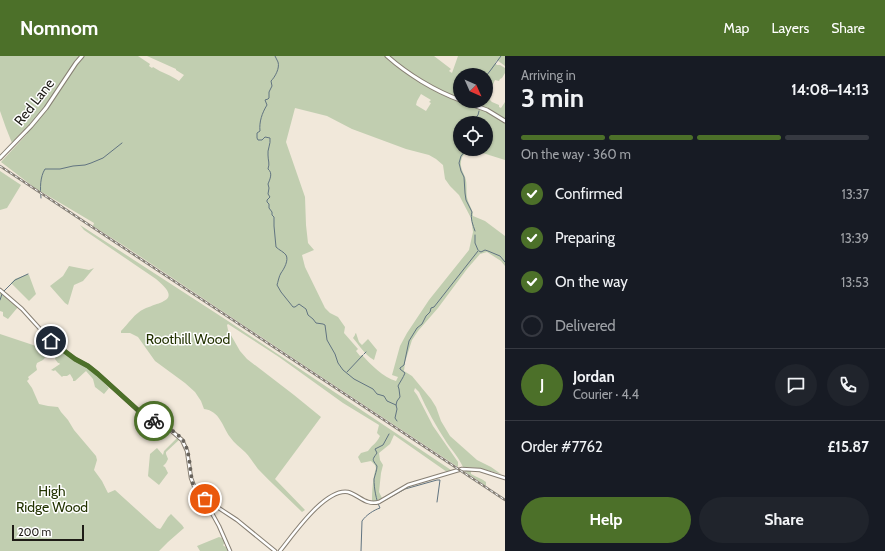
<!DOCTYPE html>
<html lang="en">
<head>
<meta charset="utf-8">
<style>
  body { margin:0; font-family:Cabin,sans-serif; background:#20242c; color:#f1f3f6; height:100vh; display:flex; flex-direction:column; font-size:15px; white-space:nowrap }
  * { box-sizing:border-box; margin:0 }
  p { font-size:13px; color:#9ea1a6 }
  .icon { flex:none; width:22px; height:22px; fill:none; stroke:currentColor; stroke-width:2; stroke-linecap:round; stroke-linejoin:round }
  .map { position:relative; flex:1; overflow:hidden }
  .drawer { display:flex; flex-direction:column; background:#171b24; width:380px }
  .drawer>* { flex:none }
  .needle { width:26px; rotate:135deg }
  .fabs { position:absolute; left:453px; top:12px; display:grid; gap:8px }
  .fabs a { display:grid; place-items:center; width:40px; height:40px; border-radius:50%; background:#171b24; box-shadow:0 1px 3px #0004; font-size:20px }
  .scale { position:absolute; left:12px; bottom:10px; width:72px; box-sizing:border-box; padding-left:4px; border:2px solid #1e1b16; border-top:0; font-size:11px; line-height:14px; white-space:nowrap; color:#1e1b16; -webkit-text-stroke:3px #fff; paint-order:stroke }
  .pin { position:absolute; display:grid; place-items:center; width:34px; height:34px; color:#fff; margin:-17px; border:2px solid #fff; border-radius:50%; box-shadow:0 1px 4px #0007 }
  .courier { position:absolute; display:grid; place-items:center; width:40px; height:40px; margin:-20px; border:3px solid #4c7029; border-radius:50%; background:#fff; color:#222; box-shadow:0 1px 5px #0007 }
  .headline em { font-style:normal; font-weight:700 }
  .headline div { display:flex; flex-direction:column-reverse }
  .headline { display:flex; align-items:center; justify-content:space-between; height:68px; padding:0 16px }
  h1 { font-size:26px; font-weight:700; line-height:30px }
  .bar { display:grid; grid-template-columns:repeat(4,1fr); gap:6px 4px; align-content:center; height:48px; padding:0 16px }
  .bar i { height:5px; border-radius:3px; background:#363941 }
  .bar .selected { background:#4c7029 }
  .bar p { grid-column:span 4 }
  .line { display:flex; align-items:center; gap:10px; padding:0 16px; border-top:1px solid #363941 }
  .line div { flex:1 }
  .round { display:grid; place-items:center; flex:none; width:42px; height:42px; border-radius:21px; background:#20242c }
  ol { padding:0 16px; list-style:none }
  li { display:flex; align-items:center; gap:12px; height:44px }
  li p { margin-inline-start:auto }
  li .icon { padding:4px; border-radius:50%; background:#4c7029; color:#fff; stroke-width:4 }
  li:last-child { color:#9ea1a6 }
  li i { width:22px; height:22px; border:2px solid #363941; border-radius:50% }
  .button { display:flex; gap:8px; margin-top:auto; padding:8px 16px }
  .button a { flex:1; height:46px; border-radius:24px; background:#4c7029; color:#fff; font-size:16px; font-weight:700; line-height:46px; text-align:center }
  .button a+a { background:#20242c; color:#f1f3f6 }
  header { display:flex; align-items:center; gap:24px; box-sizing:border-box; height:56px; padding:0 20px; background:#4c7029; color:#fff }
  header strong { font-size:19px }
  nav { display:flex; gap:22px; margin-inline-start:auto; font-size:14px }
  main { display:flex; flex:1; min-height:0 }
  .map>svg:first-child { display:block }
  .green { fill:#c1ceb0; fill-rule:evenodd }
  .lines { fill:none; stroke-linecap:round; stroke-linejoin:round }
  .stream { stroke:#617481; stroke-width:1 }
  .minor-casing { stroke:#877f73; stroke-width:4.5 }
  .tertiary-casing { stroke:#877f73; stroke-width:5 }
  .minor { stroke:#fff; stroke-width:2.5 }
  .tertiary { stroke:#fff; stroke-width:3 }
  .rail-casing { stroke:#868077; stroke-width:2.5 }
  .rail { stroke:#fff; stroke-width:1; stroke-dasharray:3; stroke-linecap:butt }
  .done { stroke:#68635b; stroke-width:4; stroke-dasharray:0 7.2 }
  .route { stroke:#4c7029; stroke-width:5 }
  .labels { text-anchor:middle; stroke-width:3; stroke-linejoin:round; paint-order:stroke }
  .street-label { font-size:14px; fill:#1e1b16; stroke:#fff }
  .park-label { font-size:14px; fill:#223200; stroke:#fff }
</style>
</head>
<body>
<header>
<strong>Nomnom</strong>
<nav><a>Map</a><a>Layers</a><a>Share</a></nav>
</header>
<main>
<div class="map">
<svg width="505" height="495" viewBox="0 0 505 495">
  <rect width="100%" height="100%" fill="#f1e8da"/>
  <path class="green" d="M0 0H138L150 8 149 10 152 12 153 11C162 17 171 19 179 25L184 19 176 14V13L147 0H434L451 13 449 15 452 17 458 0H505V10L497 4 495 7 497 9H500L505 12V17L502 22 500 23 499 25 495 24 487 41 492 46 499 49V51L501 52 505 46V104L470 93H486V67H460V93H469C466 97 461 100 461 106 460 111 463 116 465 121 468 128 465 137 468 145 470 151 473 154 473 160L485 165 505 180V210L501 205 487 196 480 198 467 213 438 252 418 275 412 284 405 306 404 315 412 320 431 343 436 351 441 365 450 380 477 404 491 411 501 418 479 412 463 411C459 402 452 394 447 387 436 370 427 354 419 336L415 332 414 335 417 339 433 370 458 406V411L290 300 126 191 93 170 94 167 35 132 1 106 27 78 23 75 12 87 6 72 0 55ZM460 19H486V45H460ZM421 38 431 44 429 46 431 47 426 55 416 49 417 45ZM295 52 327 60 352 73 406 93 429 99 436 103 443 109 445 123 450 130 459 139 471 162 473 176 469 194 429 244 407 277 400 290 392 319 398 321 396 325C383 321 371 309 362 299L360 300 356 295 358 293 344 277 345 271 338 261 330 257 325 252 305 211 302 199 314 194 308 187 306 169 305 141 286 86Z
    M0 115 21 129 7 152 0 154Z
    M80 169 228 265 451 414 447 416 394 379 390 388 379 397 380 404 383 409 381 417 379 436 382 442 375 446 372 445C372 435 373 421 376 412L375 409 371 405 361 407 358 401 361 397 368 395C373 388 376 388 380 380L377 377 379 369 343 347 279 301 228 268 227 269 228 274 240 295 247 303 294 339 321 361 275 423 305 454 302 456C288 442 272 428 258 413 254 408 250 401 245 396 240 391 234 387 230 381 222 370 220 355 204 353L201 345 195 336 185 327 155 305 138 281 130 277H121V275C128 268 135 257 144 253 161 245 183 245 156 223L84 174Z
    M69 210 89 214 94 212 83 225 74 229 68 249 65 247 50 230 63 220Z
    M28 218 29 219 36 238 29 245 11 227 15 223Z
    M0 236 18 251 8 263 3 260V256L0 255Z
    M356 277 359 286 362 289 368 283 377 294 374 304C364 298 360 290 353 282L355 279V278Z
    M0 278 51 295 43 304 37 307 36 310 37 314 28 321 29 323 27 325 32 332 39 348 48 350 58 351 61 356 68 364 74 374 96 400 97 404 94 414 102 425 108 437 115 434 157 472 160 473 161 472 168 461 171 458 182 469 184 472 168 486 159 495H0Z
    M57 292 88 312 97 319 109 332 104 338 95 331 93 323 86 315 75 325H73V323L70 318 67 320H63L62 321 55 314 54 315 51 314 60 308 59 307H58L55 303 56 299 55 294Z
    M178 381 180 383 166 396V398L168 403 166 407 163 410 165 411 168 417 159 429 149 421 148 420 150 398 157 392 163 399 164 395Z
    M464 415H471V418C476 421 481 422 486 426V430Z
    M219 481 222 482 225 487 223 489 224 490 226 491 228 495H200L197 490Z"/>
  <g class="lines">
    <path class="stream" d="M275 0C276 2 277 4 278 6 280 12 275 21 271 25L272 30 269 36V42L268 43 265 44 267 49C262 57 259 66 260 75L257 77V82L258 84H262L265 81 270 82C271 88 267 94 268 99 268 105 270 107 268 113 273 117 270 123 268 128L269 132 268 138 270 141 267 144V146L269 148V152L272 156V159L274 161V170L276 191C279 194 284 196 286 199 289 204 284 213 281 217 279 220 278 226 277 229L281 236 293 251H295L299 248 306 253 308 259 313 263 316 267 323 268 325 269 327 284 335 298 338 307 343 314 354 323 373 333 377 338 384 340 387 345 396 349
      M486 20 490 15 501 0
      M477 45 478 48
      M474 67 477 60 478 59 479 55
      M467 93 461 100 459 107 461 115 464 121 465 137 466 144 472 156C470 162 473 169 475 175
      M41 142C40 132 40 121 45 113H60L73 110 85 109 91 107 103 102 122 87
      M475 179V187L478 194
      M479 195 481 196 485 194 488 195 500 200 505 206
      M4 235 15 224 28 218
      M0 244 2 238
      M364 298 366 296
      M347 316 363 299
      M397 365 395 362 397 353 396 349 397 345 400 341 399 333 398 330C400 326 403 322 405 317L400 313V312L404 309 409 285 417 272 422 268 426 260 430 256 431 252 434 251 478 195
      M378 448 405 433 437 424H440L437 446
      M361 495 362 465C366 459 374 454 380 452 376 444 374 432 374 423 375 419 377 414 377 410 372 403 372 404 377 397L375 393 383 389 389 378"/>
    <g class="minor-casing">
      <path id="minor" d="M0 234 22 253 51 285 75 303 88 310 98 318 141 357 168 372 182 384 187 395 191 422 194 430 208 450 219 470 230 495
        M205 443 237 464 275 495
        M280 495C293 479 325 432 348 436 359 439 366 450 379 446L408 429 462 413 480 414 505 422"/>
    </g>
    <g class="tertiary-casing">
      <path id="tertiary" d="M387 0C407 18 435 35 460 44
        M462 45 487 54 505 65
        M0 102 31 70 46 52 76 7 82 0"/>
    </g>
    <use href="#minor" class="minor"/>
    <use href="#tertiary" class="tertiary"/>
    <g class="rail-casing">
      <path id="rail" d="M0 110 505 444"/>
    </g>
    <use href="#rail" class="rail"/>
  </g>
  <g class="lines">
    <path class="done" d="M154 365C163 370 174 374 181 382 191 393 189 415 193 428L195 433 204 443H205"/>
    <path class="route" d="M51 285 75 303 88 310 98 318 140 356 154 365"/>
  </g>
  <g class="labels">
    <g class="street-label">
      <text transform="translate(34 46) rotate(-52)" y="5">Red Lane</text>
    </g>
    <g class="park-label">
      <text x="188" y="288">Roothill Wood</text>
      <text x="52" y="440">High<tspan x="52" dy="16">Ridge Wood</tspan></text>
    </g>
  </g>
</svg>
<div class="fabs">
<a><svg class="needle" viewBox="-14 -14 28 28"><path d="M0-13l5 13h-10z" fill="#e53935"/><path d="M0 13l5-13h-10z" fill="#9ea1a6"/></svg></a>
<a><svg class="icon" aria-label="locate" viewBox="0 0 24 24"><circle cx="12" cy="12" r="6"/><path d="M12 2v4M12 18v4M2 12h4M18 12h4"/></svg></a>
</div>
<div class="scale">200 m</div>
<div class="pin" style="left:205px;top:443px;background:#ea580c"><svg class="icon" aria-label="bag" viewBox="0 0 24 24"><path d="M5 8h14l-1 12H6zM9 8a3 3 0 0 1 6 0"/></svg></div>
<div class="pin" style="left:51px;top:285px;background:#1f2937"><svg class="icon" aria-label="home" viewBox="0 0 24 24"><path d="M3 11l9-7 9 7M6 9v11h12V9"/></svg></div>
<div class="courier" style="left:154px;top:365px"><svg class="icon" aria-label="bike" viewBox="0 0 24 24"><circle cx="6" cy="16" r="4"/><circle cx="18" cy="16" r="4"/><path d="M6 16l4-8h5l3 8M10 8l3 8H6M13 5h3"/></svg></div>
</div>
<section class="drawer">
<div class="headline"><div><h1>3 min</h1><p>Arriving in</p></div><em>14:08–14:13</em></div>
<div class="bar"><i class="selected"></i><i class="selected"></i><i class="selected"></i><i></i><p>On the way · 360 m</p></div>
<ol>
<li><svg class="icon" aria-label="check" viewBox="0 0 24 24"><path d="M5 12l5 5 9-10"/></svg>Confirmed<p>13:37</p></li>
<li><svg class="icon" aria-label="check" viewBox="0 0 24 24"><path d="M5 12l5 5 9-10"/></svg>Preparing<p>13:39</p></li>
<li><svg class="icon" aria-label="check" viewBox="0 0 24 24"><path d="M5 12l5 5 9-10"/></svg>On the way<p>13:53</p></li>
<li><i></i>Delivered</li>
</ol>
<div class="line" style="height:72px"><b class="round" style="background:#4c7029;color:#fff">J</b><div><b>Jordan</b><p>Courier · 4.4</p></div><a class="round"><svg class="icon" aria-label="chat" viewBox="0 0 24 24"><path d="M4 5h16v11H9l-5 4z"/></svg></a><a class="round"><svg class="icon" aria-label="phone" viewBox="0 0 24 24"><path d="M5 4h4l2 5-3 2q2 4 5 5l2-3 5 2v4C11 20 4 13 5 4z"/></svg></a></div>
<div class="line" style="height:52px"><div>Order #7762</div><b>£15.87</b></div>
<div class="button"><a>Help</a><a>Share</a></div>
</section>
</main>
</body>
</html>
